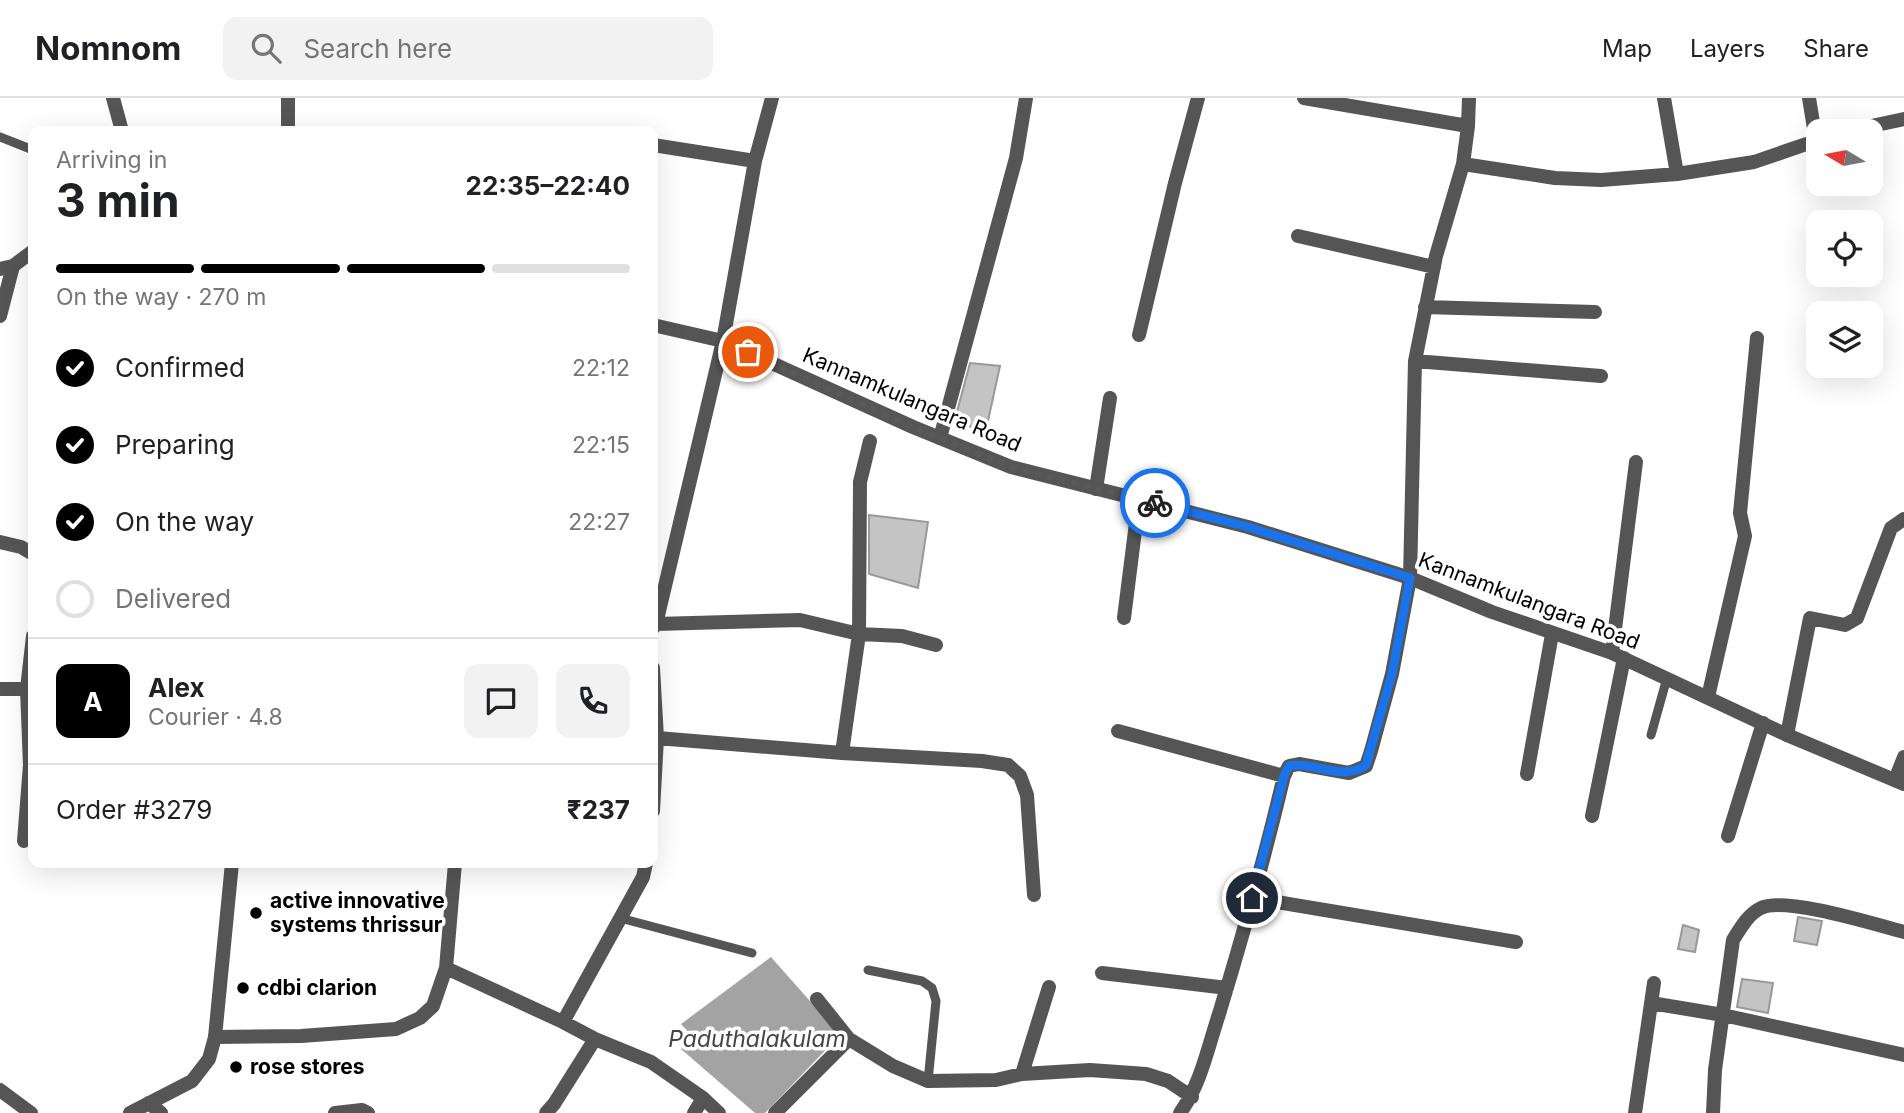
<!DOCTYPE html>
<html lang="en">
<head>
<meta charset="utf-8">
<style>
  body { margin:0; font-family:Inter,sans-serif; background:#f2f2f2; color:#202124; height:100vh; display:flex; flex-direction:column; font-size:26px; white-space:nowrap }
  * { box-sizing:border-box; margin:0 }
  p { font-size:23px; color:#757577 }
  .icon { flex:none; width:38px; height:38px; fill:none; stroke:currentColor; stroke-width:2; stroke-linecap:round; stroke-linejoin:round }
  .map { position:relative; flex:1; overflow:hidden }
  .sheet { position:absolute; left:28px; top:28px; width:630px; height:742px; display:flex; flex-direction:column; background:#fff; border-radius:14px; box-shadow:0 7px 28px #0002 }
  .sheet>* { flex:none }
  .needle { width:46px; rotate:280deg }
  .fabs { position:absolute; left:1806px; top:21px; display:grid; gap:14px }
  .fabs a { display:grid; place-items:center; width:77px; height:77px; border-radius:14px; background:#fff; box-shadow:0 7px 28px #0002; font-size:35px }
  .pin { position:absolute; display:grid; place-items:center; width:60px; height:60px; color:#fff; margin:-30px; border:4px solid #fff; border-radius:50%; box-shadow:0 2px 7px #0007 }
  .courier { position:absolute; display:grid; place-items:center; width:70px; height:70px; margin:-35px; border:5px solid #1a73e8; border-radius:50%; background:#fff; color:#222; box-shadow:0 2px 9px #0007 }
  .head em { font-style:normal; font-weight:700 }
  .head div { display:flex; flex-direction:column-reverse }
  .head { display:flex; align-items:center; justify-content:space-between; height:119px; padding:0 28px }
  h1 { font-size:46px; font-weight:700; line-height:52px }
  .bar { display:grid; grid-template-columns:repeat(4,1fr); gap:10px 7px; align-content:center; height:84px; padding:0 28px }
  .bar i { height:9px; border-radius:5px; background:#e0e0e0 }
  .bar .current { background:#000 }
  .bar p { grid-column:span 4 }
  .line { display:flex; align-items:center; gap:18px; padding:0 28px; border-top:2px solid #e0e0e0 }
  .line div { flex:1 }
  .round { display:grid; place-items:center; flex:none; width:74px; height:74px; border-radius:14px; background:#f2f2f2 }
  ol { padding:0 28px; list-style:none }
  li { display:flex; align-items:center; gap:21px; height:77px }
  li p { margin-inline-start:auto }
  li .icon { padding:7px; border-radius:50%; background:#000; color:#fff; stroke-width:4 }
  li:last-child { color:#757577 }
  li i { width:38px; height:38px; border:4px solid #e0e0e0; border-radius:50% }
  header { display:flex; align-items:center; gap:42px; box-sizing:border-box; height:98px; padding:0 35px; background:#fff; border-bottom:2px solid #e0e0e0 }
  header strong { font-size:33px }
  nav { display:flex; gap:38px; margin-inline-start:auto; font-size:24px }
  .search { width:490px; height:63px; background:#f2f2f2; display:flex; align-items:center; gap:18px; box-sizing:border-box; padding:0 24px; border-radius:14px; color:#757577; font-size:26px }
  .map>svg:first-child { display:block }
  .water { fill:#a3a3a3 }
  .building { fill:#c4c4c4; stroke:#999; stroke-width:2 }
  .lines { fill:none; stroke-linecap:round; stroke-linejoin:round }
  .service { stroke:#555; stroke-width:9 }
  .minor { stroke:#555; stroke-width:14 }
  .tertiary { stroke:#555; stroke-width:14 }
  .done { stroke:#595959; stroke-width:7; stroke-dasharray:0 12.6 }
  .route { stroke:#1a73e8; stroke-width:9 }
  .poi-dot { fill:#000; stroke:#fff; stroke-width:2.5 }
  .labels { text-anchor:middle; stroke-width:7; stroke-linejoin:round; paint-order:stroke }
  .street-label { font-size:21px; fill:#000; stroke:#fff }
  .poi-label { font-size:21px; font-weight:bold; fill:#000; stroke:#fff; text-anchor:start }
  .water-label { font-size:23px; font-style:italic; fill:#444; stroke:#fff }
</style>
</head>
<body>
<header>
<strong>Nomnom</strong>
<div class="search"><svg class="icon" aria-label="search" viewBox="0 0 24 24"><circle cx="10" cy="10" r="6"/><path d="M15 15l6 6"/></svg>Search here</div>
<nav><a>Map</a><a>Layers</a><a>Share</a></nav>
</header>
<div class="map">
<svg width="1904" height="1015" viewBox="0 0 1904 1015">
  <rect width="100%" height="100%" fill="#fff"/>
  <path class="water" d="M771 859 840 937 765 1015H755L681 951 693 939 681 926Z"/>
  <path class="building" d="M970 265 1000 268 986 332 954 325Z
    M869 417 928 424 918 490 869 476Z
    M1798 819 1822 823 1817 847 1794 843Z
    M1683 827 1699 832 1695 854 1678 851Z
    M1742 881 1773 885 1768 915 1737 909Z"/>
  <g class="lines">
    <path class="service" d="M0 39 33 52
      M1651 637 1667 580
      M620 820 752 855
      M868 872 922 883 932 890 936 903 928 983"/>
    <path class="minor" d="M113 0 122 33
      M1304 0 1468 28
      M1664 0 1677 76
      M1809 0 1816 43
      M288 33V0
      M1848 33 1904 21
      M653 47 755 63
      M1463 66 1555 80 1601 82 1677 76 1754 64 1818 42
      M1298 138 1434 169
      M1425 209 1595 214
      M0 218 13 168
      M1139 237 1175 85 1198 0
      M1415 263 1601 278
      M940 340 1016 60 1026 0
      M870 343 860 384 859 536 902 538 936 547
      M1096 391 1110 300
      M0 444 21 449 33 456
      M1124 520 1139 401
      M656 526 800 522 859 536 842 655
      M653 530 656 526 723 243 755 63 772 0
      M1612 555 1636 364
      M653 570 657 640 842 655 982 663 1008 667 1020 678 1027 697 1034 797
      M0 591H33
      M1708 599 1745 438 1740 415 1757 240
      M1118 633 1284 678
      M1787 637 1810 520 1845 527 1857 520 1891 430 1904 421
      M1527 676 1552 536
      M1895 682 1904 659
      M653 713 657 640
      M1592 718 1624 560
      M1728 738 1763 625
      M24 743 30 667 27 591 33 538
      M1253 800 1516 844
      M446 870 455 765
      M1102 875 1227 890
      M817 901 849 941 893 968 928 983 996 982 1022 976 1090 972 1146 976 1168 983 1192 999
      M1651 905 1723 917 1904 957
      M563 924 643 779 646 765
      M215 939 301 938 396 931 420 920 433 908 446 870 563 924 595 941 651 964 703 1000 694 1015
      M1022 976 1049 889
      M0 992 31 1015
      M703 1000 719 1015
      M149 1005 161 1015
      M335 1015 362 1012 368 1015
      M546 1015 554 1006 595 941
      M775 1015 849 941
      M1180 1015C1201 986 1208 949 1219 916 1243 837 1265 758 1284 678L1289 668 1299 666 1349 675 1366 668 1371 653 1392 576 1410 480 1415 263 1436 158 1463 66 1468 28 1469 0
      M1635 1015 1654 885
      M1713 1015 1715 972 1733 842C1740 831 1748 816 1761 810 1784 798 1877 827 1904 834"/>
    <path class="tertiary" d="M0 171 13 168 33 153
      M653 227 723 243 913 329 1011 369 1248 429 1410 480 1492 514 1612 555 1787 637 1904 686
      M130 1015 192 983 209 961 215 939 232 765"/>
  </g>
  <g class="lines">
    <path class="done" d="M748 254 913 329 1011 369 1155 405"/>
    <path class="route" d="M1155 405 1248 429 1410 480 1392 576 1366 667C1342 684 1315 663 1289 668L1284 678 1252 800"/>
  </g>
  <g class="poi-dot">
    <circle cx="256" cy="815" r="7"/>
    <circle cx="243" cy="890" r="7"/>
    <circle cx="236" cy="969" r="7"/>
  </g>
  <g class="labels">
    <g class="street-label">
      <text transform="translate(912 302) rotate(23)" y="7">Kannamkulangara Road</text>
      <text transform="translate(1529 503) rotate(21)" y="7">Kannamkulangara Road</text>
    </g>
    <g class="poi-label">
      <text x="270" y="810">active innovative<tspan x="270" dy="24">systems thrissur</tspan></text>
      <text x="257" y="897">cdbi clarion</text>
      <text x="250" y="976">rose stores</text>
    </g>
    <g class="water-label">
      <text x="757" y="949">Paduthalakulam</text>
    </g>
  </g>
</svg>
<div class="fabs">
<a><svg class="needle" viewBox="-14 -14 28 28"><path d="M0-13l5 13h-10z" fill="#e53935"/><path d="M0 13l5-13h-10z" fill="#757577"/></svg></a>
<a><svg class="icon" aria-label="locate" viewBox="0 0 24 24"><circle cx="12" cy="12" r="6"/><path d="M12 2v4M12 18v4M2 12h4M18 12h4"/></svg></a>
<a><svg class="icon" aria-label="layers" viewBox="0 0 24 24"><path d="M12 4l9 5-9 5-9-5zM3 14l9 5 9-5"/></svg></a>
</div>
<div class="pin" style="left:748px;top:254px;background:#ea580c"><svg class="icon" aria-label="bag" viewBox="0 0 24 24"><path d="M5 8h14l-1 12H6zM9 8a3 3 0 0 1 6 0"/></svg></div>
<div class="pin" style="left:1252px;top:800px;background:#1f2937"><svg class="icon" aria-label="home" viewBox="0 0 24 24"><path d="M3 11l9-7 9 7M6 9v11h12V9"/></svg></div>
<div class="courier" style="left:1155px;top:405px"><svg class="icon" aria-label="bike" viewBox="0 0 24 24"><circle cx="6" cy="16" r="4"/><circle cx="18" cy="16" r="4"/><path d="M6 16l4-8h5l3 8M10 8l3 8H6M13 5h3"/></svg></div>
<section class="sheet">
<div class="head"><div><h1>3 min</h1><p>Arriving in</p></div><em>22:35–22:40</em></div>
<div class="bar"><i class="current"></i><i class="current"></i><i class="current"></i><i></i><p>On the way · 270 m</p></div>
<ol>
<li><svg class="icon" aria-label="check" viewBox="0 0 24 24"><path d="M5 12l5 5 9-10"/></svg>Confirmed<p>22:12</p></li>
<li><svg class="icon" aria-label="check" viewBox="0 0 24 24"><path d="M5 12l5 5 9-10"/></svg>Preparing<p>22:15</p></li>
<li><svg class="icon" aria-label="check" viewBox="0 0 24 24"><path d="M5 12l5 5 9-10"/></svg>On the way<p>22:27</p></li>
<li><i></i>Delivered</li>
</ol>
<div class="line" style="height:126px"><b class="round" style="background:#000;color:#fff">A</b><div><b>Alex</b><p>Courier · 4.8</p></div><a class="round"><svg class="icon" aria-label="chat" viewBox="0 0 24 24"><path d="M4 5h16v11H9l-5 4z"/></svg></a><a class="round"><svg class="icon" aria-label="phone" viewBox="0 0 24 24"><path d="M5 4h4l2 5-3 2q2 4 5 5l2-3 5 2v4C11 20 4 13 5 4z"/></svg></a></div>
<div class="line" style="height:91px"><div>Order #3279</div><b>₹237</b></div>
</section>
</div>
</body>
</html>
